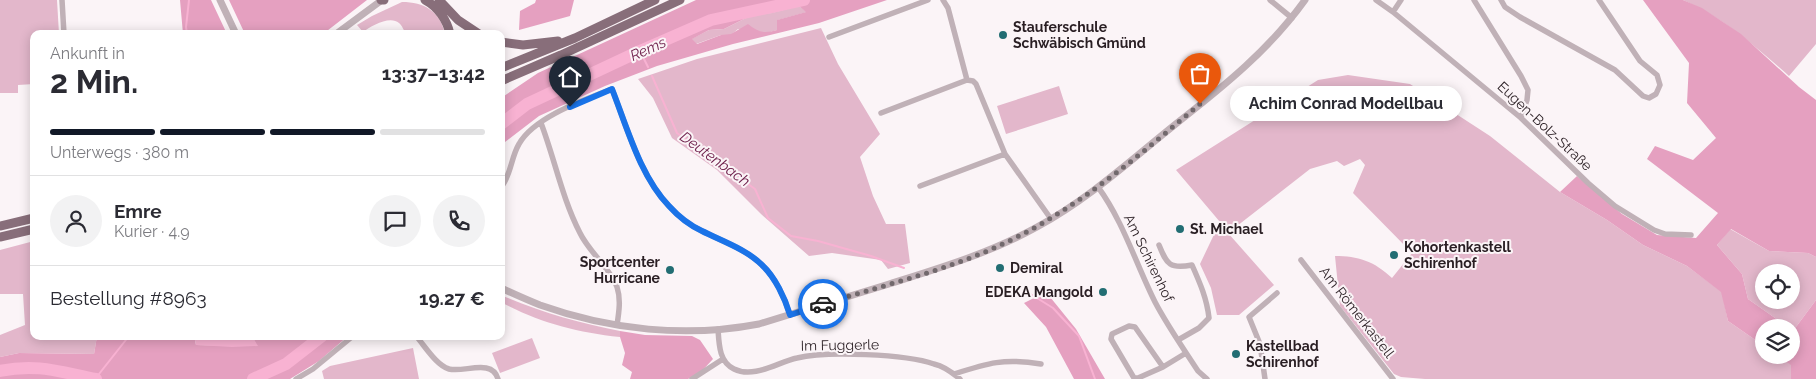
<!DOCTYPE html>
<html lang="de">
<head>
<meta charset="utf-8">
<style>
  body { margin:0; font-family:Raleway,sans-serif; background:#f2f2f3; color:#2b2b33; height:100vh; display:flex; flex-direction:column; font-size:19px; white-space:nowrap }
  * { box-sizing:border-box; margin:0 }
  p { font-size:16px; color:#7c7c81 }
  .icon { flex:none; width:28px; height:28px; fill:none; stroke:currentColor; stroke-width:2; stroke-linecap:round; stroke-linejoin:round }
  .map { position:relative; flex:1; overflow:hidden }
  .details { position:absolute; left:30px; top:30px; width:475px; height:310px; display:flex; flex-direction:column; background:#fff; border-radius:10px; box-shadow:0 2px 12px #0003 }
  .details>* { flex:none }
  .buttons { position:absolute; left:1755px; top:264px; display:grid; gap:10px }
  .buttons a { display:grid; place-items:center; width:45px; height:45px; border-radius:50%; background:#fff; box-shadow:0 2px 12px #0003; font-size:25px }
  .pin { position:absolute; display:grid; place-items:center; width:42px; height:42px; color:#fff; margin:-51px -21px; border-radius:50% 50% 50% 0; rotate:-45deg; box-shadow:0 0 5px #0007 }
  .pin .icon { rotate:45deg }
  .courier { position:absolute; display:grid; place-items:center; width:50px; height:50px; margin:-25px; border:4px solid #1a73e8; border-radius:50%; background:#fff; color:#222; box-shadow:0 1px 6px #0007 }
  .bubble { position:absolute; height:35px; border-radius:18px; background:#fff; box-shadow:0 2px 12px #0003; font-size:16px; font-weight:700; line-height:35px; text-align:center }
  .summary em { font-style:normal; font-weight:700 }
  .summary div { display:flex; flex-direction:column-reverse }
  .summary { display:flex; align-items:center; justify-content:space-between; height:85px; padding:0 20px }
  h1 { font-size:32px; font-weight:700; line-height:38px }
  .bar { display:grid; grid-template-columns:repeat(4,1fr); gap:8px 5px; align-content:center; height:60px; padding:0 20px }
  .bar i { height:6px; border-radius:4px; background:#e1e1e2 }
  .bar .selected { background:#111827 }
  .bar p { grid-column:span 4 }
  .line { display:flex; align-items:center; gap:12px; padding:0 20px; border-top:1px solid #e1e1e2 }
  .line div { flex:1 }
  .round { display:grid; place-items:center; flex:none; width:52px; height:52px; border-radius:26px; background:#f2f2f3 }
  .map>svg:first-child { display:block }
  .green { fill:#e3b7cb; fill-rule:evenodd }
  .forest { fill:#e5a0c0; fill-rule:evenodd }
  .water { fill:#f8b2d2 }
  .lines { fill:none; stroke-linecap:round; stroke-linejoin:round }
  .stream { stroke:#f8b2d2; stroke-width:2 }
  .river { stroke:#f8b2d2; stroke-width:12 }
  .minor { stroke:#c0b1b7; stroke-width:5.5 }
  .tertiary { stroke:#c0b1b7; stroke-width:7 }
  .trunk { stroke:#886e7a; stroke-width:9 }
  .done { stroke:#72696d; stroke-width:5; stroke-dasharray:0 9 }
  .route { stroke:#1a73e8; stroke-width:6 }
  .poi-dot { fill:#226d73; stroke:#fbf4f7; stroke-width:2 }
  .labels { text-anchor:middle; stroke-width:4; stroke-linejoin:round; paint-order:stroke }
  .poi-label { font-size:14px; font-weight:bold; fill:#291e23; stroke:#fbf4f7; text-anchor:start }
  .street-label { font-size:14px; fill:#291e23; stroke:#fbf4f7 }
  .water-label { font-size:15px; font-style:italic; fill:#6f204c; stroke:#fbf4f7 }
</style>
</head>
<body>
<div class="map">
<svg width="1816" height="379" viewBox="0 0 1816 379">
  <rect width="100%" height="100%" fill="#fbf4f7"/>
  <path class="green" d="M0 0H57L59 34H34V84L18 85V93H0Z
    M1683 0H1816V44L1789 76C1756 47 1724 18 1683 0Z
    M402 2C424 2 440 11 445 34H406C404 31 402 25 399 23 390 15 371 26 363 32L357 25 372 16Z
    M799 6 807 12 778 20 777 30 767 33 738 29 731 35H721L696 44 691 39 709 30 724 29 750 16 772 13Z
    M821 28 838 64 880 134 860 157 873 196 886 224H905L910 263 888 269 881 260 832 253 809 256 761 214 717 170 672 138 653 98 638 79 697 59Z
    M1348 75 1410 84 1490 136 1560 192 1607 220 1643 245 1687 266 1722 292 1728 321 1764 346V355H1777L1791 364V379H1425L1401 377 1394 374 1340 306 1335 256C1358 256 1374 261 1392 278L1412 253 1353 193 1365 165 1360 159 1344 166 1337 161 1310 169 1228 233 1274 285 1239 315H1217L1211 288 1200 264 1220 222 1176 170 1318 80Z
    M1059 86 1068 114 1006 134 997 106Z
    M1730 229 1769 251 1808 253 1816 257V300L1793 331 1791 328 1788 327 1748 299 1742 274 1717 245ZM1764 272H1791V300H1764Z
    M34 241V336H97L94 354 19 353 0 357V335L25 325 23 294H0V250Z
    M501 295C540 312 579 323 620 331V337C576 332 540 323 501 302Z
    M532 338 540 358 500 373 492 353Z
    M413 348 419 379H324L322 371 330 366Z"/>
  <path class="forest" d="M180 0H211L227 34H183Z
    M229 0H367L323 34H245Z
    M536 0H574L570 16 519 30 520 11 535 3Z
    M696 0H887L819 23 733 44 657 66 605 86 539 116 501 145V106L504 96 538 73ZM799 6 806 12 777 20V30C764 34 758 32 748 24L731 34 721 35 697 44 692 39 709 30 724 29 750 16 772 13Z
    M1643 0H1683L1702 8 1741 34 1799 87 1816 100V257L1808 253 1769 251 1731 229 1717 245 1742 274 1748 299 1788 327 1764 328V346L1728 321 1721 292 1687 266 1643 245 1607 220 1560 192 1577 176 1622 214 1657 235 1696 238 1718 213 1647 159 1655 146 1693 160 1716 138 1687 103 1689 63Z
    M1046 292 1076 329 1105 379H1074L1046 327 1024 303Z
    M1816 300V379H1791V365L1777 355H1791V330L1793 331Z
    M620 331 645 335 692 336 700 340 713 359 700 373 688 379H630L632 372 622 365 625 353 620 337Z
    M97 336H194L196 345 257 346 253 338 249 336H348L319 361 290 379H0V357L19 353 94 354Z"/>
  <path class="water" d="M194 336H249L253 338 258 346 232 347 196 345Z"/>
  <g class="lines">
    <path class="stream" d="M187 34 186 27 189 0
      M640 51 648 67
      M652 76 677 133 755 189 768 218 791 236 818 241 871 256 904 268
      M1024 290 1053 308 1079 336 1095 379
      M95 379 129 336"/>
    <path class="river" d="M501 124 527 104 640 51 711 20 804 0
      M0 371C37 363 60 372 96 379
      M253 379 286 364 322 336"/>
    <path class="minor" d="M62 0 64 34
      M1270 0 1292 18
      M1376 0 1393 12 1521 118 1588 183 1615 206 1654 230 1665 234 1691 235
      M1474 0 1521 76 1528 90 1527 100 1521 118
      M1501 0 1505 7 1520 17 1615 70 1643 96 1649 98 1656 94 1660 85 1657 75 1640 61 1599 0
      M1393 12 1401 0
      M829 37 928 0
      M967 80 973 81 976 84 1005 154 1051 219
      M881 113 967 80 948 8 943 0
      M541 123C555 160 562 198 580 233 589 252 610 268 617 287 621 299 619 312 617 325
      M920 186 1005 154
      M501 187C511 176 511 157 519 144 534 117 584 100 612 89 627 127 640 176 669 206 678 216 689 225 702 231 722 241 746 249 762 265 775 277 785 298 790 315
      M1098 187C1123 221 1136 264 1155 302 1167 325 1183 348 1198 371L1207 379
      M1159 245C1167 265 1170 269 1192 265 1200 283 1207 299 1209 318L1199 328 1178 340
      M1301 260 1393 379
      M718 329C719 344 719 362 734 369 754 379 778 362 797 358 826 351 906 354 934 364 943 366 953 373 960 379
      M416 336C425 346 436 365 449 369 464 373 492 358 498 379
      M1163 367 1135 327 1129 326 1112 334 1111 339 1134 378H1138L1163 367 1186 353
      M954 374C988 363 1004 358 1041 364
      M296 379 313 369 353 336
      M692 379 723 359
      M1265 379 1260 344 1249 317 1277 293"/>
    <path class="tertiary" d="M220 0 236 34
      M336 34 382 0
      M501 288C514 294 527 300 540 305 610 330 686 338 759 324 802 311 846 297 889 284 940 268 990 253 1037 227 1089 199 1132 159 1177 123 1224 86 1270 49 1305 0"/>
    <path class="trunk" d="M381 0H384
      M425 0C438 7 447 20 450 34
      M439 0 458 20 479 34
      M501 42 523 45 558 41
      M501 68 575 38 655 0
      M501 81 561 55 680 0
      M0 226 34 218
      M0 237 34 229"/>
  </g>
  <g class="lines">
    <path class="done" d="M823 304C887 284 954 269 1013 239 1082 205 1142 153 1200 104"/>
    <path class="route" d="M570 107 612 89C627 127 640 176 669 206 678 216 689 225 702 231 722 241 746 249 762 265 775 277 785 298 790 315L823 304"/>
  </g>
  <g class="poi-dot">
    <circle cx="1003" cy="35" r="5"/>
    <circle cx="1180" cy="229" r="5"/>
    <circle cx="1394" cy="255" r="5"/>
    <circle cx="1000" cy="268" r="5"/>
    <circle cx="670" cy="270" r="5"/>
    <circle cx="1103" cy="292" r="5"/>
    <circle cx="1236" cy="354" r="5"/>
  </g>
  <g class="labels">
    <g class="poi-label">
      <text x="1013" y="32">Stauferschule<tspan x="1013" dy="16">Schwäbisch Gmünd</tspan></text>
      <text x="1190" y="234">St. Michael</text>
      <text x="1404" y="252">Kohortenkastell<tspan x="1404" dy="16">Schirenhof</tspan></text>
      <text x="660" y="267" text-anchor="end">Sportcenter<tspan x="660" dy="16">Hurricane</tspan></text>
      <text x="1010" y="273">Demiral</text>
      <text x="1093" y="297" text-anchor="end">EDEKA Mangold</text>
      <text x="1246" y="351">Kastellbad<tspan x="1246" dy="16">Schirenhof</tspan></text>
    </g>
    <g class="street-label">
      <text transform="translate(1545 126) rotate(43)" y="5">Eugen-Bolz-Straße</text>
      <text transform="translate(1149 258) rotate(64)" y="5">Am Schirenhof</text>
      <text transform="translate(1357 312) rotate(52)" y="5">Am Römerkastell</text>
      <text transform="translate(840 345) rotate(-1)" y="5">Im Fuggerle</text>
    </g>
    <g class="water-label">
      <text transform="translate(648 49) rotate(-24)" y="5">Rems</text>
      <text transform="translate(715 159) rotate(36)" y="5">Deutenbach</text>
    </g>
  </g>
</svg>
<div class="buttons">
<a><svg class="icon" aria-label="locate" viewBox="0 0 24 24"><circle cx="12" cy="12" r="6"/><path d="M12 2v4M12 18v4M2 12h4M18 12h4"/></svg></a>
<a><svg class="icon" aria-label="layers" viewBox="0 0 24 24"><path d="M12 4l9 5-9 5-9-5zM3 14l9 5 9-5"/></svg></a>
</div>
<div class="pin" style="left:1200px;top:104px;background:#ea580c"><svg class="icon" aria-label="bag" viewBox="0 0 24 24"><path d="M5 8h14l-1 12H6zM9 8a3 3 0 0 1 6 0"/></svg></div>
<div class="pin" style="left:570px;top:107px;background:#1f2937"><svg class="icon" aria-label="home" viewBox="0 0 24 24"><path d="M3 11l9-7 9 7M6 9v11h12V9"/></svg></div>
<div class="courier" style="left:823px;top:304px"><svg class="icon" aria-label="car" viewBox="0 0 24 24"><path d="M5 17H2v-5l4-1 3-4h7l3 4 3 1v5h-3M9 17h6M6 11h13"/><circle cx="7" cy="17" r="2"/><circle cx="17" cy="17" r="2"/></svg></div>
<div class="bubble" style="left:1230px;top:86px;width:232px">Achim Conrad Modellbau</div>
<section class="details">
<div class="summary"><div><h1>2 Min.</h1><p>Ankunft in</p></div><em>13:37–13:42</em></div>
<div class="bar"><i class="selected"></i><i class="selected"></i><i class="selected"></i><i></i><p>Unterwegs · 380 m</p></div>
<div class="line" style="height:90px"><a class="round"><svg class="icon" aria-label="person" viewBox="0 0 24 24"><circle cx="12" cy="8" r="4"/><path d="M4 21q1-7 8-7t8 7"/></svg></a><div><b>Emre</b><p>Kurier · 4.9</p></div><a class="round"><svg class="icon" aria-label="chat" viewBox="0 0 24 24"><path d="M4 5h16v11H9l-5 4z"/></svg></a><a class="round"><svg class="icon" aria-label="phone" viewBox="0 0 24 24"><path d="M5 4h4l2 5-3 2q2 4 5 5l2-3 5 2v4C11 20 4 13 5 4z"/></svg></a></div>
<div class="line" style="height:65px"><div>Bestellung #8963</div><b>19.27 €</b></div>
</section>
</div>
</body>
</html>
